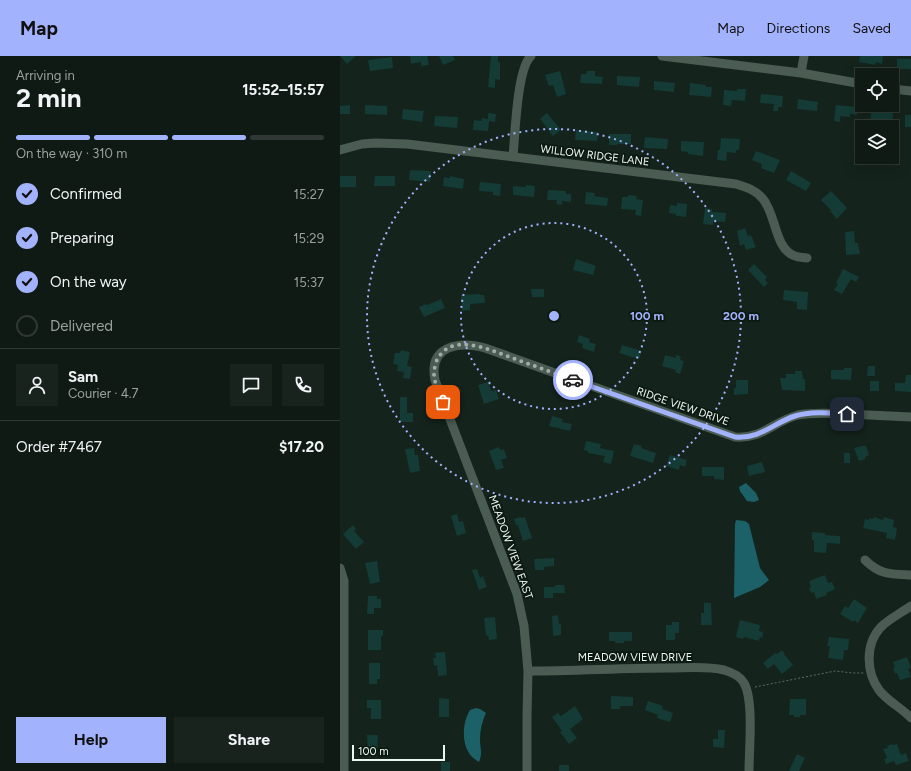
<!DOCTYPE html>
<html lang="en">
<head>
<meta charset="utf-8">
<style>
  body { margin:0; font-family:Figtree,sans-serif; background:#18231d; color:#f1f3f6; height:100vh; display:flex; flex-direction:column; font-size:15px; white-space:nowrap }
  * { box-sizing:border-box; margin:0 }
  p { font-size:13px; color:#9ba1a0 }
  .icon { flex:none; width:22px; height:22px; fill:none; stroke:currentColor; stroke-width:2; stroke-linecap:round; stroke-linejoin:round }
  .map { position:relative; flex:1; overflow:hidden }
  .side { display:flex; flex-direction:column; background:#0f1a14; width:340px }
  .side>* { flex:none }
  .tools { position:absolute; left:515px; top:12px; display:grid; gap:8px }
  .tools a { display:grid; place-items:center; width:44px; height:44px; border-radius:0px; background:#0f1a14; box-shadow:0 4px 16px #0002,0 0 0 1px #2f3834; font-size:20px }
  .scale { position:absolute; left:12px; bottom:10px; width:93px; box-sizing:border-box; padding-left:4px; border:2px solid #edf7f1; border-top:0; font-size:11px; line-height:14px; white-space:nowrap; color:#edf7f1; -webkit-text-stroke:3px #0b1911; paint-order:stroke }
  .pin { position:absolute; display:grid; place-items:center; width:34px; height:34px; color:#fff; margin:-17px; border-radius:8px; box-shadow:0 2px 6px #0006 }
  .courier { position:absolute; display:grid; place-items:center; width:40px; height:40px; margin:-20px; border:3px solid #a3b2fd; border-radius:50%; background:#fff; color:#222; box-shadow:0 1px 5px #0007 }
  .head em { font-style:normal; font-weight:700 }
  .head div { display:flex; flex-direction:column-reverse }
  .head { display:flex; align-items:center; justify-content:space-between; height:68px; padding:0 16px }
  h1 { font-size:26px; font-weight:700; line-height:30px }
  .bar { display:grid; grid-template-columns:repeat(4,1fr); gap:6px 4px; align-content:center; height:48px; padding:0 16px }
  .bar i { height:5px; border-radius:3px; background:#2f3834 }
  .bar .selected { background:#a3b2fd }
  .bar p { grid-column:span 4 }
  .line { display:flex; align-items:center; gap:10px; padding:0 16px; border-top:1px solid #2f3834 }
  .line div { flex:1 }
  .round { display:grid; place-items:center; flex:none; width:42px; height:42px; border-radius:0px; background:#18231d }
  ol { padding:0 16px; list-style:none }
  li { display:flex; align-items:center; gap:12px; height:44px }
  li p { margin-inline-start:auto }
  li .icon { padding:4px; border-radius:50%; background:#a3b2fd; color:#111; stroke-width:4 }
  li:last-child { color:#9ba1a0 }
  li i { width:22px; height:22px; border:2px solid #2f3834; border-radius:50% }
  .action { display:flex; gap:8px; margin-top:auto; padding:8px 16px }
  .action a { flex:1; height:46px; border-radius:0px; background:#a3b2fd; color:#111; font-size:16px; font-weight:700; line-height:46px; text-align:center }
  .action a+a { background:#18231d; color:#f1f3f6 }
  header { display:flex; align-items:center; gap:24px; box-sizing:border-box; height:56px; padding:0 20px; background:#a3b2fd; color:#111 }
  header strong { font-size:19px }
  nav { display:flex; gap:22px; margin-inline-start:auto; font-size:14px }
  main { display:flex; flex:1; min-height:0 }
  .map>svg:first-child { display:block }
  .water { fill:#1c6068 }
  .building { fill:#143b35 }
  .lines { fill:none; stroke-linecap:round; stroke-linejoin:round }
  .path { stroke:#5f6c65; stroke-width:1; stroke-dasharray:2 2; stroke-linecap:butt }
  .minor { stroke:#4b5c52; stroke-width:9 }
  .done { stroke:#a1ada6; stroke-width:4; stroke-dasharray:0 7.2 }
  .route { stroke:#a3b2fd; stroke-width:5 }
  .ring { fill:none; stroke:#a3b2fd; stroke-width:2; stroke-dasharray:2 4 }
  .labels { text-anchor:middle; stroke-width:3.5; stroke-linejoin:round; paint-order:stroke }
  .street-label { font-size:11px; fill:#edf7f1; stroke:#0b1911 }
  .centre { fill:#a3b2fd; stroke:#0b1911; stroke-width:2 }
  .ring-label { font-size:12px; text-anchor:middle; font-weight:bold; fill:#a3b2fd; stroke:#0b1911; stroke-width:3.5; stroke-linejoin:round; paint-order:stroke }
</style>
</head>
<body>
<header>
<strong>Map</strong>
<nav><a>Map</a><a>Directions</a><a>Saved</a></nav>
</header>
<main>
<section class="side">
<div class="head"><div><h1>2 min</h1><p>Arriving in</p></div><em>15:52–15:57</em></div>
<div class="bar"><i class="selected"></i><i class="selected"></i><i class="selected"></i><i></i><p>On the way · 310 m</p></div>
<ol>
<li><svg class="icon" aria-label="check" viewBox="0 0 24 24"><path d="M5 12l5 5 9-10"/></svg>Confirmed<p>15:27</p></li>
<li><svg class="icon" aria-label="check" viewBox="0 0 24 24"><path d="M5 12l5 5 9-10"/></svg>Preparing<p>15:29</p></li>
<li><svg class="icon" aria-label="check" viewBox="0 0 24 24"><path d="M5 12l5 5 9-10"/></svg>On the way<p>15:37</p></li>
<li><i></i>Delivered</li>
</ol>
<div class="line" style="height:72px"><a class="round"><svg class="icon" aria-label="person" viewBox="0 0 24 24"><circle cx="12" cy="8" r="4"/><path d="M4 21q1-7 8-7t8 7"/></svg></a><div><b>Sam</b><p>Courier · 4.7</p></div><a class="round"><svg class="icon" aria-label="chat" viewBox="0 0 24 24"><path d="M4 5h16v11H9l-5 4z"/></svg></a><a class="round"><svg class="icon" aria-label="phone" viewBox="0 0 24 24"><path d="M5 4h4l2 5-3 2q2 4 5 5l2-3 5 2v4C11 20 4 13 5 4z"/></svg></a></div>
<div class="line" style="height:52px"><div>Order #7467</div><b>$17.20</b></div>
<div class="action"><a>Help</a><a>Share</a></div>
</section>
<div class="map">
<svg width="571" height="715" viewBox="0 0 571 715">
  <rect width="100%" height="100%" fill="#14231b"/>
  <path class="water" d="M406 427 416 437 419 444 414 446 407 445 400 435 399 431Z
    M396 464 405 465 409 468 420 512 429 524 420 531 394 542 395 468Z
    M136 652 140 653 146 657C142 666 140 674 140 683 140 693 143 696 139 706 136 704 131 701 129 697 121 685 123 665 130 654Z"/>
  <path class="building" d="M0 0H16L7 8Z
    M70 0H87L89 9 81 10V6L71 8Z
    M99 0H113L115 4 103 9Z
    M151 0H158V6H160V24L155 23V32L148 31Z
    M520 0H543L542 8 536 6 535 9 519 6Z
    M52 1 53 12 30 15 28 4Z
    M557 3H571V13H557Z
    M220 15 226 38 217 41 213 29 209 30 205 19Z
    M247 15H255V20L263 21 262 28 240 27 241 18H246Z
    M277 20 300 21 299 31 277 29Z
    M314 25 335 27 334 36 314 34Z
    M350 27 366 29V31H372L371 41 349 39Z
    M397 33H406L405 45 392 44 391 50 383 49 384 34 397 35Z
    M421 38 443 40 442 51H438V55H433L434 48 420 47Z
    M458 43 478 46 477 55 457 53Z
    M10 49V58H0V50Z
    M25 49 47 50V59L25 58Z
    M496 49 518 51 517 59 510 58V61L500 60V66L494 65Z
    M63 53 84 55 82 66 62 63Z
    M531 56 553 57 552 69 530 67Z
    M148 57 156 58 155 66 149 65 148 75 133 74 134 64 142 65V62L148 63Z
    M207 57 221 74 213 80 200 63Z
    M565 59H571V71H565Z
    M95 60 118 61 117 72 94 70Z
    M236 74 258 76 257 85 235 84Z
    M269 78H291V88H277V89H269Z
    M305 81 328 83 327 93 304 92Z
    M381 82 400 83 399 94H396V97L387 96 386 105 377 104 378 94H380Z
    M341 85 364 86 363 100 348 98V96L341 95Z
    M416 95 440 104 434 117 421 112 422 108 412 104Z
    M70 114 91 115 90 126 69 124Z
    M451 115 471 127 466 135 446 124Z
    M0 120H16V131H0Z
    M35 120H55V130H34Z
    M110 120 124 123 123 133 103 130 104 121 110 122Z
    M140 126 161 128 160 140 153 139V136L139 135Z
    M186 129 195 130 194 141 173 139V130L186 131Z
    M208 134 226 135V138H231V146L222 145V149L216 148 217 144H207Z
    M491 135 507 152 497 163 490 155 491 154 481 144Z
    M246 136 255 137 254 140 268 142 267 150 245 148Z
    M288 139 297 140 296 143 303 144 301 160 295 159 296 154 281 153 282 141H288Z
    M337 147 347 148 346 161 336 160V158L329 157 330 149 337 150Z
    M365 152 372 153V156L386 157 385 166 373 165V169L363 168Z
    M405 172 408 180 411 179 416 191 406 194 404 188 400 190 397 175Z
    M514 175 515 187H518L520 198 506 199 505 176Z
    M236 203 256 210 253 219 233 214Z
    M414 208 427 221 425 224 428 227 424 231 408 214Z
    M503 213 519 221 516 226 511 223 502 238 494 234 498 228 496 227Z
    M191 233H204V241H192Z
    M444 234 468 236 467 254 457 253V246L443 244Z
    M140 238V239H144L145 247 130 248V254L122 255 121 239Z
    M101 243 105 252 84 261 79 251 86 248 87 249Z
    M239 279 250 283 249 286 256 288 254 296 242 292 243 288 237 286Z
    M282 289 302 295 299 303 279 297Z
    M61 294 70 296 67 310 72 311 70 323 63 322 64 316 57 315 58 309 53 308 55 297H60Z
    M325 299 336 302V299L341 301 340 304 344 305 340 318 335 316 336 314 322 310Z
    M528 310H535V320H527Z
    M504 312H512L511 324 491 323V314H504Z
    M455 315H462L463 323H465V335L442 334 440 322H446V318H455Z
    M566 319H571V336L555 335V327H565Z
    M396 324H408V338L394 339V332H396Z
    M530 325H539V335H530Z
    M148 326 151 335 156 334 159 343 144 348 138 329Z
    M60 341H67V357H73V366H60Z
    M212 360 223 363 222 366 232 368 230 375 209 370Z
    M246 385 261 388 260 392 274 395 271 408 263 406 265 400 248 397V395L244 394Z
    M294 388 302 390 301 392 316 397 313 407 290 400Z
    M522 390H526L529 399 525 401V403L519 405 514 392Z
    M159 391 160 394 164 393 167 402 161 404 164 412 156 414 149 395Z
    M74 392 75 399H78L80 415 70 417 65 393Z
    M504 397H510V407H504Z
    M330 399 347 404 345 411 340 409 339 414 326 410Z
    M422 406 425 416 409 420 407 410Z
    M362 411H384V424L374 423V420H362Z
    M117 458 119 466 123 465 126 477 117 480 111 460Z
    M181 461V462L185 461 192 482 183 485 178 469H176L174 463Z
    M534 461 543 464 544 461 554 464 553 471 557 472 555 484 546 482 547 477 523 472 525 463 529 464 530 462 533 463Z
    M13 469 16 473 14 475 24 486 16 493 3 478Z
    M472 476 485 477V479L500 480V488L487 487 486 497 474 496V484H472Z
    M214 502V510L204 511V514H195L194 503Z
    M37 505 40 526 30 528 25 507Z
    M137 513 140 522 143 520 147 531 139 534 132 514Z
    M485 519 488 527 492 526 495 533 486 537 487 539 476 543 474 536 471 537 469 532 471 531 469 525Z
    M215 529H224L225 537H213V542H204V531H215Z
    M28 540H37V543H41V552H34V558H27Z
    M514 543 527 552 518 567 514 564 513 566 500 558 505 550 508 552Z
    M364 547H371L372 569H361V557H364Z
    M218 559 219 568H221V579L213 580 212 560Z
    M155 561 157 583 149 584 148 579 146 580 144 562Z
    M400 564 420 569 419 575 423 576 422 582 420 581 419 585 404 581 403 583 396 581Z
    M332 566H339V577H335V584H326V569H332Z
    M28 574H43V580H41V594H28Z
    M269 576H292V585H284V587H275V585H269Z
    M489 581 509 583 508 594H504L503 604 488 602 490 590H487Z
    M442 594 445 598H444L453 609 442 618 434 608 428 613 423 607 435 597 437 598Z
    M105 596 107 619 98 620 97 609 94 610 93 602H96L95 597Z
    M567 601 571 612 568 613 571 621 560 624 557 617 555 618 553 612 555 611 553 606Z
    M29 607H40V623H37V628H29Z
    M271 640 293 641V650H280V653H271Z
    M99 642 109 643V661H99Z
    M450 643H466V659H460V661H454V659H449Z
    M27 644H41V663H31V652H27Z
    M308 645 323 650 322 653 333 657 330 666 317 662 318 659 305 654Z
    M235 650 243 663 230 673 237 682 229 688 220 676 222 675 212 661 218 657 221 660Z
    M378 674H385L384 692 373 691V683H378Z
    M27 679H38L37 698H28Z
    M552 688 553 689 557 688 561 699 566 697 569 705 556 709 554 705 546 708 544 703 547 702 543 693 548 692 547 690Z
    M457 698 465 702 459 715H449Z
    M101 706H110V715H101Z
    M219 709H229V715H219Z"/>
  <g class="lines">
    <path class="path" d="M415 631 495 615 513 617H524"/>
    <path class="minor" d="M322 0 461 17 522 28
      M461 17 464 0
      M552 33 571 35
      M0 94 22 88 35 87 67 88 396 128C406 131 416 134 423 143 436 158 435 194 455 200 459 202 464 201 467 202
      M173 101C175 80 177 12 191 0
      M525 504C540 519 551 518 571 519
      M0 512 4 525V715
      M571 550C561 557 549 563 541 571 525 588 526 616 539 634 547 645 562 652 571 662
      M188 615C235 615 282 612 329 612 347 612 367 610 384 614 391 616 400 620 404 627 414 644 409 694 409 715
      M187 715V660L188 615 184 570 177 538 95 324C88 289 120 285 145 292L395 381C423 383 434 365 458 359 473 356 491 357 507 358 528 359 550 360 571 361"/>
  </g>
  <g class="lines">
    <path class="done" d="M103 346C100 338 95 329 94 320 94 314 95 307 98 302 109 284 129 288 145 292L233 324"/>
    <path class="route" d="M233 324 395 381C421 383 433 367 455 360 471 355 491 357 507 358"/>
  </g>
  <g class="ring">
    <circle cx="214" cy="260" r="93"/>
    <circle cx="214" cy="260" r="187"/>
  </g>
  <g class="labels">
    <g class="street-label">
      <text transform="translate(255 99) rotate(7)" y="4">WILLOW RIDGE LANE</text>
      <text transform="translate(343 350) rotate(19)" y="4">RIDGE VIEW DRIVE</text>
      <text transform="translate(171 491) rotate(70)" y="4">MEADOW VIEW EAST</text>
      <text x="295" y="605">MEADOW VIEW DRIVE</text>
    </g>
  </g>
  <circle cx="214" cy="260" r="6" class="centre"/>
  <g class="ring-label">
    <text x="307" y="264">100 m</text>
    <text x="401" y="264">200 m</text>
  </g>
</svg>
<div class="tools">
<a><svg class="icon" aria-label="locate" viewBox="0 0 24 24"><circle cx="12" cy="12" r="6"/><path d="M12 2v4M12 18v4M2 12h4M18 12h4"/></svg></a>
<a><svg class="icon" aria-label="layers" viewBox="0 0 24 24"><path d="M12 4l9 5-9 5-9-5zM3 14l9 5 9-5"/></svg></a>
</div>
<div class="scale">100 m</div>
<div class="pin" style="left:103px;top:346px;background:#ea580c"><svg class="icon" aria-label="bag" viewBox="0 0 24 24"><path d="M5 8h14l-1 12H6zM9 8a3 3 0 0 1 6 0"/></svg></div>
<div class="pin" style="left:507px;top:358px;background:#1f2937"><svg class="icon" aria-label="home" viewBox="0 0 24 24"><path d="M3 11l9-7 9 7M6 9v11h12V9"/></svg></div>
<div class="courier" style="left:233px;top:324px"><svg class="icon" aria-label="car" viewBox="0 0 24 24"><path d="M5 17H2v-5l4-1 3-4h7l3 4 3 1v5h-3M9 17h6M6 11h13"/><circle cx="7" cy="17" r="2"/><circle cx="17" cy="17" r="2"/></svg></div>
</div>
</main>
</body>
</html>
